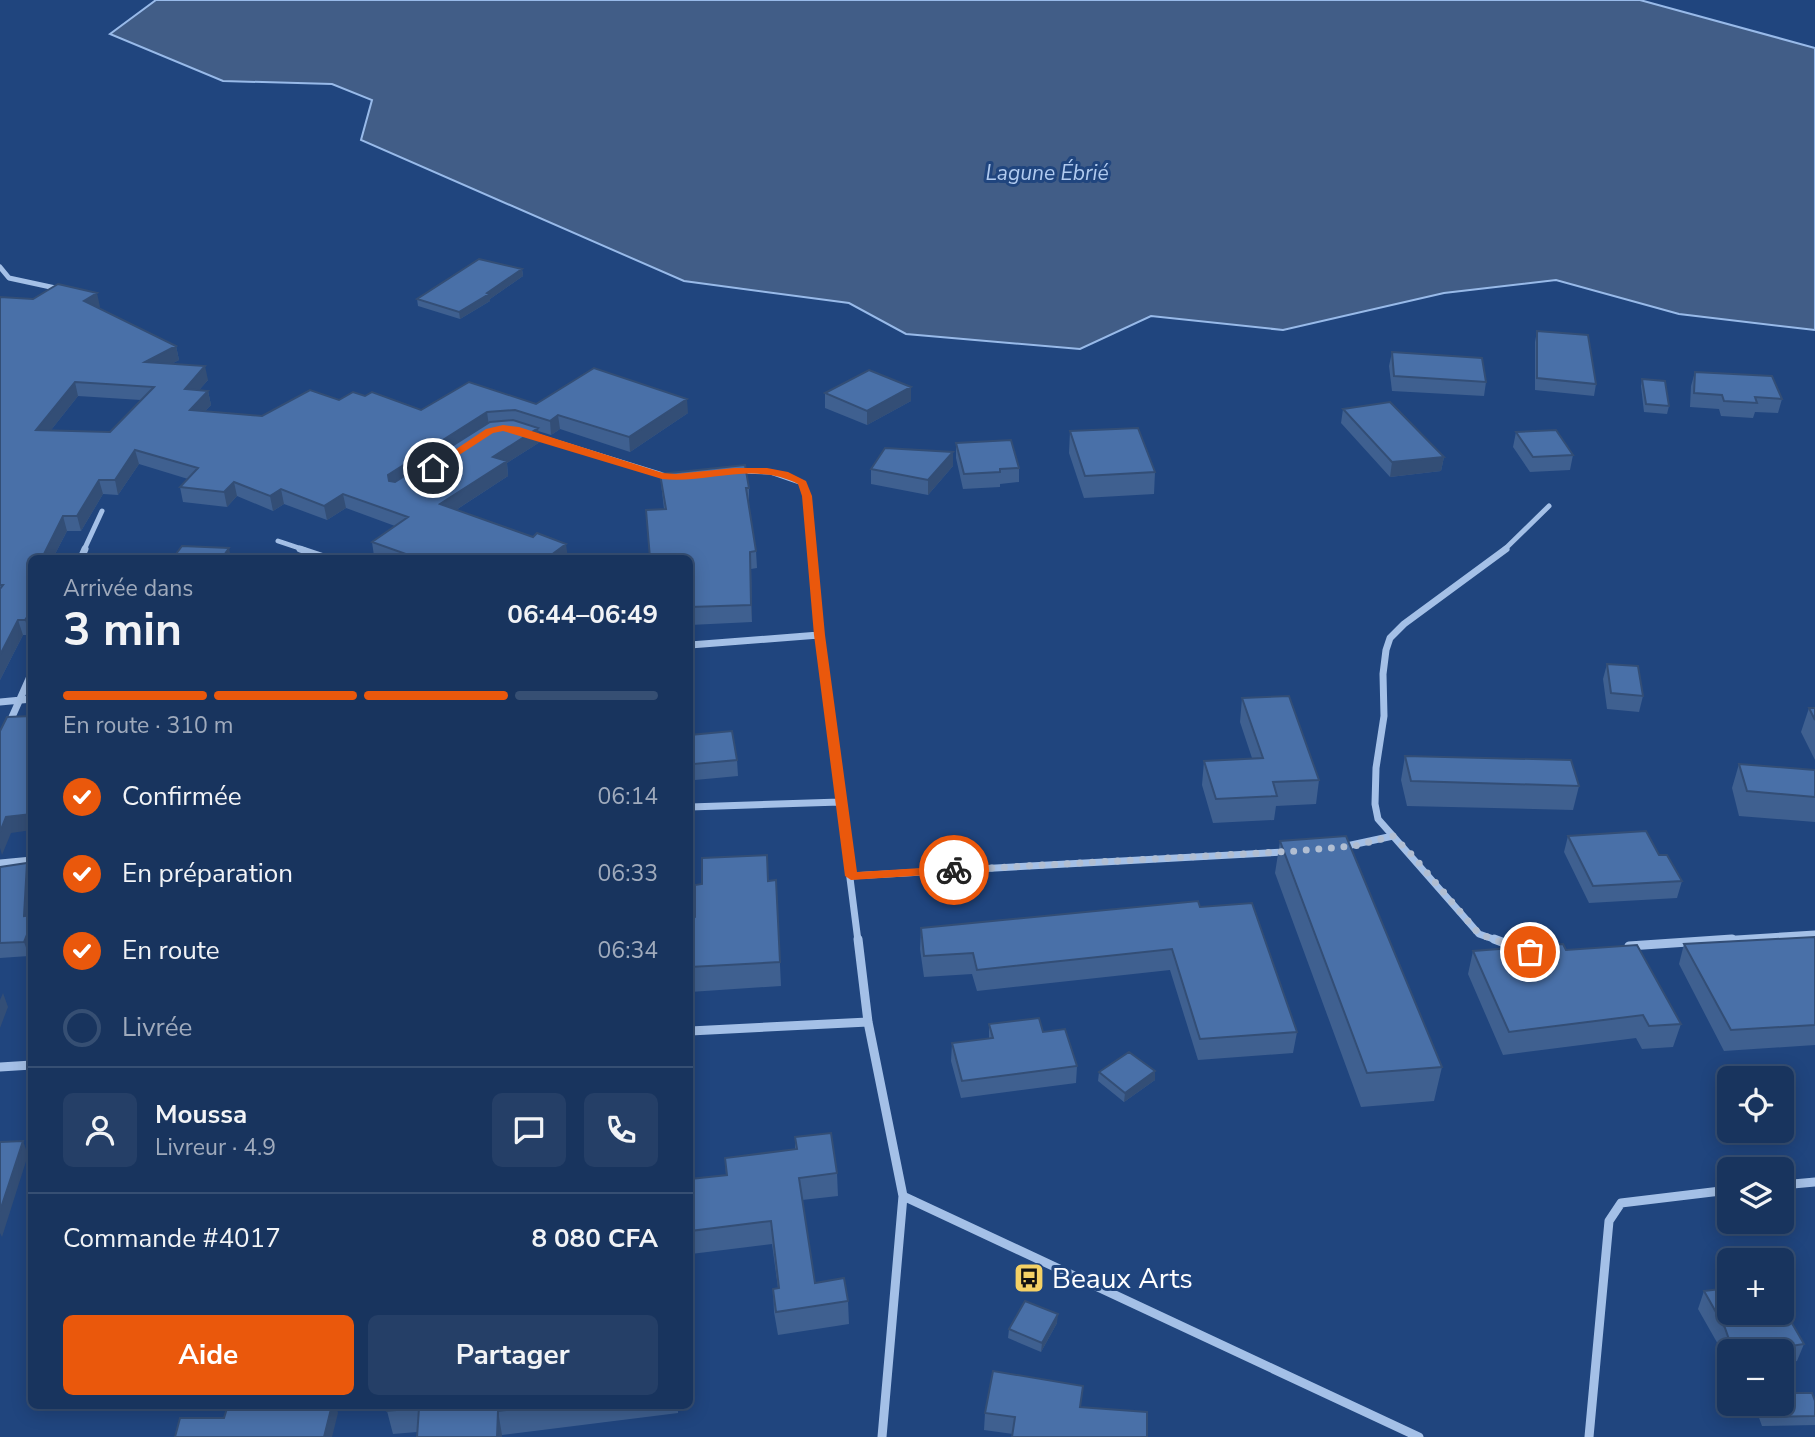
<!DOCTYPE html>
<html lang="fr">
<head>
<meta charset="utf-8">
<style>
  body { margin:0; font-family:"Nunito Sans",sans-serif; background:#253f67; color:#f1f3f6; height:100vh; display:flex; flex-direction:column; font-size:26px; white-space:nowrap }
  * { box-sizing:border-box; margin:0 }
  p { font-size:23px; color:#9faabc }
  .icon { flex:none; width:38px; height:38px; fill:none; stroke:currentColor; stroke-width:2; stroke-linecap:round; stroke-linejoin:round }
  .map { position:relative; flex:1; overflow:hidden }
  .side { position:absolute; left:28px; top:555px; width:665px; height:854px; display:flex; flex-direction:column; background:#18345e; border-radius:10px; box-shadow:0 4px 18px #0003,0 0 0 2px #364f73 }
  .side>* { flex:none }
  .controls { position:absolute; left:1717px; top:1066px; display:grid; gap:14px }
  .controls a { display:grid; place-items:center; width:77px; height:77px; border-radius:10px; background:#18345e; box-shadow:0 4px 18px #0003,0 0 0 2px #364f73; font-size:35px }
  .pin { position:absolute; display:grid; place-items:center; width:60px; height:60px; color:#fff; margin:-30px; border:4px solid #fff; border-radius:50%; box-shadow:0 2px 7px #0007 }
  .courier { position:absolute; display:grid; place-items:center; width:70px; height:70px; margin:-35px; border:5px solid #ea580c; border-radius:50%; background:#fff; color:#222; box-shadow:0 2px 9px #0007 }
  .summary em { font-style:normal; font-weight:700 }
  .summary div { display:flex; flex-direction:column-reverse }
  .summary { display:flex; align-items:center; justify-content:space-between; height:119px; padding:0 35px }
  h1 { font-size:46px; font-weight:700; line-height:52px }
  .bar { display:grid; grid-template-columns:repeat(4,1fr); gap:10px 7px; align-content:center; height:84px; padding:0 35px }
  .bar i { height:9px; border-radius:5px; background:#364f73 }
  .bar .current { background:#ea580c }
  .bar p { grid-column:span 4 }
  .line { display:flex; align-items:center; gap:18px; padding:0 35px; border-top:2px solid #364f73 }
  .line div { flex:1 }
  .round { display:grid; place-items:center; flex:none; width:74px; height:74px; border-radius:10px; background:#253f67 }
  ol { padding:0 35px; list-style:none }
  li { display:flex; align-items:center; gap:21px; height:77px }
  li p { margin-inline-start:auto }
  li .icon { padding:7px; border-radius:50%; background:#ea580c; color:#fff; stroke-width:4 }
  li:last-child { color:#9faabc }
  li i { width:38px; height:38px; border:4px solid #364f73; border-radius:50% }
  .action { display:flex; gap:14px; margin-top:auto; padding:14px 35px }
  .action a { flex:1; height:80px; border-radius:10px; background:#ea580c; color:#fff; font-size:28px; font-weight:700; line-height:80px; text-align:center }
  .action a+a { background:#253f67; color:#f1f3f6 }
  .map>svg:first-child { display:block }
  .water { fill:#415d87; stroke:#98bae9; stroke-width:2 }
  .lines { fill:none; stroke-linecap:round; stroke-linejoin:round }
  .minor-far2 { stroke:#a4c0e7; stroke-width:5 }
  .minor-far1 { stroke:#a4c0e7; stroke-width:7 }
  .minor { stroke:#a4c0e7; stroke-width:9 }
  .wall { fill:#3f6090; fill-rule:evenodd }
  .shaded-wall { fill:#334e76 }
  .building { fill:#4970a8; stroke:#334e76; stroke-width:2; fill-rule:evenodd }
  .route { fill:#ea580c }
  .done { stroke:#b1bed2; stroke-width:7; stroke-dasharray:0 12.6 }
  .labels { text-anchor:middle; stroke-width:6; stroke-linejoin:round; paint-order:stroke }
  .far-water-label { font-size:21px; font-style:italic; fill:#b0caef; stroke:#20457e }
  .near-poi-label { font-size:28px; fill:#fff; stroke:#20457e; text-anchor:start }
</style>
</head>
<body>
<div class="map">
<svg width="1815" height="1437" viewBox="0 0 1815 1437">
  <rect width="100%" height="100%" fill="#20457e"/>
  <path class="water" d="M156 0H1640L1815 48V330L1679 314 1556 280 1444 293 1283 330 1151 316 1080 349 906 334 849 303 684 281 361 140 372 100 332 84 223 81 110 34Z"/>
  <g class="lines">
    <path class="minor-far2" d="M0 267 9 278 60 289
      M530 434 669 477
      M737 471 770 472 802 483 807 496 812 550
      M278 541 305 550
      M84 550 102 511
      M1504 550 1549 506"/>
    <path class="minor-far1" d="M300 549 327 558
      M812 549 819 635 858 941
      M81 558 85 549
      M690 645 819 635
      M0 702 32 699
      M8 726 32 672
      M690 807 840 802
      M1393 836 1479 934 1499 941
      M1342 847 1393 836 1378 819 1375 804 1376 768 1384 716 1383 674 1386 650 1390 638 1404 624 1506 549
      M0 863 32 860
      M851 876 1284 852
      M1705 941 1815 934"/>
    <path class="minor" d="M858 939 868 1022 903 1196 882 1437
      M1494 939 1523 950
      M1629 946 1732 939
      M690 1031 868 1022
      M0 1067 32 1065
      M1782 1185 1815 1182
      M903 1196 1419 1437
      M1589 1437 1609 1221 1621 1203 1729 1190"/>
  </g>
  <path class="wall" d="M522 269 523 276 490 299V301L460 319 418 306 417 299Z
    M0 297 100 307 98 308 176 346 179 360 171 364 208 380 199 390 208 391 211 405 205 411 262 416 339 400 365 396 421 410 536 404 688 413 630 452 560 429 551 435 538 431 540 442 507 463 508 476 456 510 568 558H379L374 556 372 542 395 526 346 508 327 520 284 504 273 511 237 496 227 507 183 502 180 487 188 479 139 464 118 495 103 494 81 531H67L53 558H32V633L30 635H23L0 680ZM78 396 141 400 110 432 51 430Z
    M1537 331 1596 384 1594 396 1535 390V342Z
    M1392 352 1486 382 1484 396 1392 391 1389 366Z
    M1695 372 1782 399 1778 413 1755 412 1753 418 1721 416 1719 409 1690 407 1691 386Z
    M1642 379 1669 406 1667 414 1644 412 1641 386Z
    M911 387V401L867 425 825 408V393Z
    M1343 409 1444 457 1441 471 1390 477 1341 423Z
    M1070 431 1155 472 1154 494 1084 498 1069 453Z
    M1516 432 1573 455 1570 470 1530 472 1513 447Z
    M956 443 1019 468V482L1000 484V487L963 489 956 458Z
    M953 466 928 495 871 484V469Z
    M660 474 749 488V505L756 551 757 568 751 569 752 622 690 625V558L664 509Z
    M1607 664 1643 696 1639 712 1607 709 1603 679Z
    M1242 698 1319 780 1316 804 1276 806 1274 820 1213 823 1202 785 1204 761 1252 758 1240 722Z
    M1809 708H1815V760L1801 732Z
    M690 720V735L737 760 738 776 695 780 691 744H690Z
    M1405 756 1579 786 1573 810 1407 806 1401 780Z
    M1739 764 1815 770V822L1739 816 1732 788Z
    M1568 836 1659 855 1682 881 1677 898 1589 903 1564 852Z
    M1280 841 1442 1067 1434 1101 1361 1107 1275 873Z
    M27 863 32 876 29 956 0 958V867Z
    M776 880 781 986 690 992V918L695 917 768 881Z
    M1200 907 1297 1032 1293 1053 1198 1060 1170 970 977 991 972 974 924 977 920 949 921 928Z
    M1815 937V1045L1724 1051 1679 964 1684 944Z
    M1566 950 1681 1024 1673 1047 1642 1049 1636 1038 1503 1055 1468 974 1473 951Z
    M989 1024 1043 1032 1077 1066 1076 1083 961 1098 951 1061 952 1043 989 1039Z
    M1099 1072 1155 1080 1124 1102 1098 1081Z
    M795 1137 837 1173 838 1196 802 1200 815 1283 848 1301 849 1324 778 1335 774 1312 773 1289 778 1288 772 1244 691 1254 690 1237V1179L726 1175 725 1158 795 1149Z
    M1704 1291 1804 1344 1797 1361 1782 1364V1351H1729V1372H1728L1719 1346 1698 1309Z
    M1057 1323 1041 1352 1008 1338 1009 1329Z
    M1083 1386 1013 1434 984 1430 985 1413Z
    M1815 1401V1425L1762 1426 1754 1404H1782Z
    M388 1405H678V1413L502 1435V1437H417V1432L393 1434 387 1411Z"/>
  <path class="shaded-wall" d="M522 269 523 276 490 299V301L460 319 459 312Z
    M97 293 100 307 87 314 84 301Z
    M176 346 179 360 148 376 145 362Z
    M205 366 208 380 188 403 185 389Z
    M75 382 78 396 40 444 36 430Z
    M911 387V401L867 425V411Z
    M208 391 211 405 193 424 190 410Z
    M687 399 688 413 630 452 629 437Z
    M487 412 489 426 391 495 388 475Z
    M558 415 560 429 551 435 550 421Z
    M538 428 540 442 507 463 508 476 442 519 440 504 493 457Z
    M135 450 139 464 118 495 115 480Z
    M953 452V466L928 495V480Z
    M1444 457 1441 471 1390 477 1392 462Z
    M99 480 103 494 81 531 77 516Z
    M234 482 237 496 227 507 224 492Z
    M281 489 284 504 273 511 270 496Z
    M343 494 346 508 327 520 324 506Z
    M63 516 67 531 53 558H42Z
    M566 544 568 558H550V556Z
    M229 548 231 558H222Z
    M750 552 751 569 752 622 751 605Z
    M32 610V633L30 635 25 620Z
    M18 620 23 635 0 680V655Z
    M32 814V830L11 833 2 855 0 848V832L6 817Z
    M27 863 32 876 29 928 32 922V948L29 956 24 942Z
    M3 993 8 1007 0 1028V1000Z
    M1155 1071V1080L1124 1102 1125 1093Z
    M23 1141 28 1155 2 1237 0 1233V1211Z
    M1058 1314 1057 1323 1041 1352 1042 1343Z
    M332 1405H336L338 1413 332 1437H324Z
    M498 1411 502 1435V1437H497Z"/>
  <path class="building" d="M479 259 522 269 487 293 489 294 459 312 417 299Z
    M58 284 97 293 84 301 176 346 145 362 205 366 185 389 208 391 190 410 262 416 310 390 339 400 353 392 365 396 372 392 421 410 469 382 536 404 594 368 687 399 629 437 558 415 550 421 515 410 487 412 388 475 389 481 395 482 490 422 513 420 538 428 493 457 507 461 440 504 533 537 537 533 566 544 550 556 553 557 552 558H417L372 542 408 517 343 494 324 506 281 489 270 496 234 482 224 492 180 487 198 468 135 450 115 480H99L77 516H63L42 558H32V610L25 620H18L0 655V589L3 585H0V297L33 299ZM75 382 154 387 110 432 36 430Z
    M1537 331 1588 335 1596 384 1537 378Z
    M1392 352 1482 358 1486 382 1394 376Z
    M869 370 911 387 867 411 825 393Z
    M1695 372 1772 376 1782 399 1755 397 1757 403 1724 401 1722 395 1694 393Z
    M1642 379 1665 381 1669 406 1646 404Z
    M1390 402 1444 457 1392 462 1343 409Z
    M1138 428 1155 472 1085 476 1070 431Z
    M1556 430 1573 455 1533 457 1516 432Z
    M1011 440 1019 468 1000 469V472L964 474 956 443Z
    M885 448 953 452 928 480 871 469Z
    M745 465 749 488H746L756 551 750 552 751 605 690 607V558H650L646 510 666 509 660 474Z
    M182 546 229 548 222 558H173Z
    M280 557V558H249Z
    M1607 664 1638 666 1643 696 1611 693Z
    M1289 696 1319 780 1273 782 1277 796 1216 799 1204 761 1263 758 1242 698Z
    M1809 708H1815V720Z
    M32 716V814L6 817 0 832V731L7 717Z
    M732 731 737 760 694 764 690 735Z
    M1405 756 1571 760 1579 786 1411 781Z
    M1739 764 1815 770V797L1747 791Z
    M1646 831 1659 855H1667L1682 881 1593 886 1568 836Z
    M1346 836 1442 1067 1367 1073 1280 841Z
    M767 855 768 881 776 880 780 962 690 967V918L695 917V885L702 884V858Z
    M27 863 24 916 32 915V922L24 942 0 943V867Z
    M1198 901 1200 907 1252 903 1297 1032 1200 1039 1172 949 977 970 973 953 924 956 921 928Z
    M1815 937V1025L1731 1030 1684 944Z
    M1563 944 1566 950 1637 945 1681 1024 1649 1026 1643 1015 1509 1032 1473 951Z
    M1039 1018 1043 1032 1065 1029 1077 1066 962 1081 952 1043 993 1038 989 1024Z
    M1129 1052 1155 1071 1125 1093 1099 1072Z
    M831 1133 837 1173 799 1178 815 1283 844 1278 848 1301 776 1312 773 1289 779 1288 771 1221 690 1231V1179L727 1175 725 1158 797 1149 795 1137Z
    M23 1141 0 1211V1142Z
    M1729 1288V1312H1782V1306L1804 1344 1759 1351H1733L1725 1328 1704 1291Z
    M1025 1301 1058 1314 1042 1343 1009 1329Z
    M993 1371 1083 1386 1080 1407 1147 1412V1437H1012L1015 1417 985 1413Z
    M1782 1393H1812L1815 1401V1416L1766 1417 1761 1404H1782Z
    M228 1405H332L324 1437H175L180 1418H224Z
    M388 1405H548L498 1411 497 1437H417L419 1408 387 1411Z"/>
  <path class="route" d="M503 425 519 427 663 473 676 474 734 468H767L788 472 806 481 812 496 825 635 857 872 954 866 960 870 959 873 851 880 845 876 814 635 802 496 798 484C754 461 708 484 662 479L503 431 493 433 436 470 428 468 486 429Z"/>
  <g class="lines">
    <path class="done" d="M954 870 1296 851 1354 846 1393 836 1413 856 1479 934 1530 952"/>
  </g>
  <defs>
    <g id="bus-square" transform="scale(1.575)"><rect x="-9" y="-9" width="18" height="18" rx="4" fill="#f4d165" stroke="#20457e"/><path d="M-5-6H5V4H4V6H2V4H-2V6H-4V4H-5ZM-3.5-4V0h7V-4ZM-3.5 1.2v1.5H-2V1.2ZM2 1.2v1.5H3.5V1.2Z" fill="#111"/></g>
  </defs>
  <g fill-rule="evenodd">
    <use href="#bus-square" x="1029" y="1278"/>
  </g>
  <g class="labels">
    <g class="far-water-label">
      <text x="1047" y="180">Lagune Ébrié</text>
    </g>
    <g class="near-poi-label">
      <text x="1052" y="1288">Beaux Arts</text>
    </g>
  </g>
</svg>
<div class="controls">
<a><svg class="icon" aria-label="locate" viewBox="0 0 24 24"><circle cx="12" cy="12" r="6"/><path d="M12 2v4M12 18v4M2 12h4M18 12h4"/></svg></a>
<a><svg class="icon" aria-label="layers" viewBox="0 0 24 24"><path d="M12 4l9 5-9 5-9-5zM3 14l9 5 9-5"/></svg></a>
<a>+</a>
<a>−</a>
</div>
<div class="pin" style="left:1530px;top:952px;background:#ea580c"><svg class="icon" aria-label="bag" viewBox="0 0 24 24"><path d="M5 8h14l-1 12H6zM9 8a3 3 0 0 1 6 0"/></svg></div>
<div class="pin" style="left:433px;top:468px;background:#1f2937"><svg class="icon" aria-label="home" viewBox="0 0 24 24"><path d="M3 11l9-7 9 7M6 9v11h12V9"/></svg></div>
<div class="courier" style="left:954px;top:870px"><svg class="icon" aria-label="bike" viewBox="0 0 24 24"><circle cx="6" cy="16" r="4"/><circle cx="18" cy="16" r="4"/><path d="M6 16l4-8h5l3 8M10 8l3 8H6M13 5h3"/></svg></div>
<section class="side">
<div class="summary"><div><h1>3 min</h1><p>Arrivée dans</p></div><em>06:44–06:49</em></div>
<div class="bar"><i class="current"></i><i class="current"></i><i class="current"></i><i></i><p>En route · 310 m</p></div>
<ol>
<li><svg class="icon" aria-label="check" viewBox="0 0 24 24"><path d="M5 12l5 5 9-10"/></svg>Confirmée<p>06:14</p></li>
<li><svg class="icon" aria-label="check" viewBox="0 0 24 24"><path d="M5 12l5 5 9-10"/></svg>En préparation<p>06:33</p></li>
<li><svg class="icon" aria-label="check" viewBox="0 0 24 24"><path d="M5 12l5 5 9-10"/></svg>En route<p>06:34</p></li>
<li><i></i>Livrée</li>
</ol>
<div class="line" style="height:126px"><a class="round"><svg class="icon" aria-label="person" viewBox="0 0 24 24"><circle cx="12" cy="8" r="4"/><path d="M4 21q1-7 8-7t8 7"/></svg></a><div><b>Moussa</b><p>Livreur · 4.9</p></div><a class="round"><svg class="icon" aria-label="chat" viewBox="0 0 24 24"><path d="M4 5h16v11H9l-5 4z"/></svg></a><a class="round"><svg class="icon" aria-label="phone" viewBox="0 0 24 24"><path d="M5 4h4l2 5-3 2q2 4 5 5l2-3 5 2v4C11 20 4 13 5 4z"/></svg></a></div>
<div class="line" style="height:91px"><div>Commande #4017</div><b>8 080 CFA</b></div>
<div class="action"><a>Aide</a><a>Partager</a></div>
</section>
</div>
</body>
</html>
